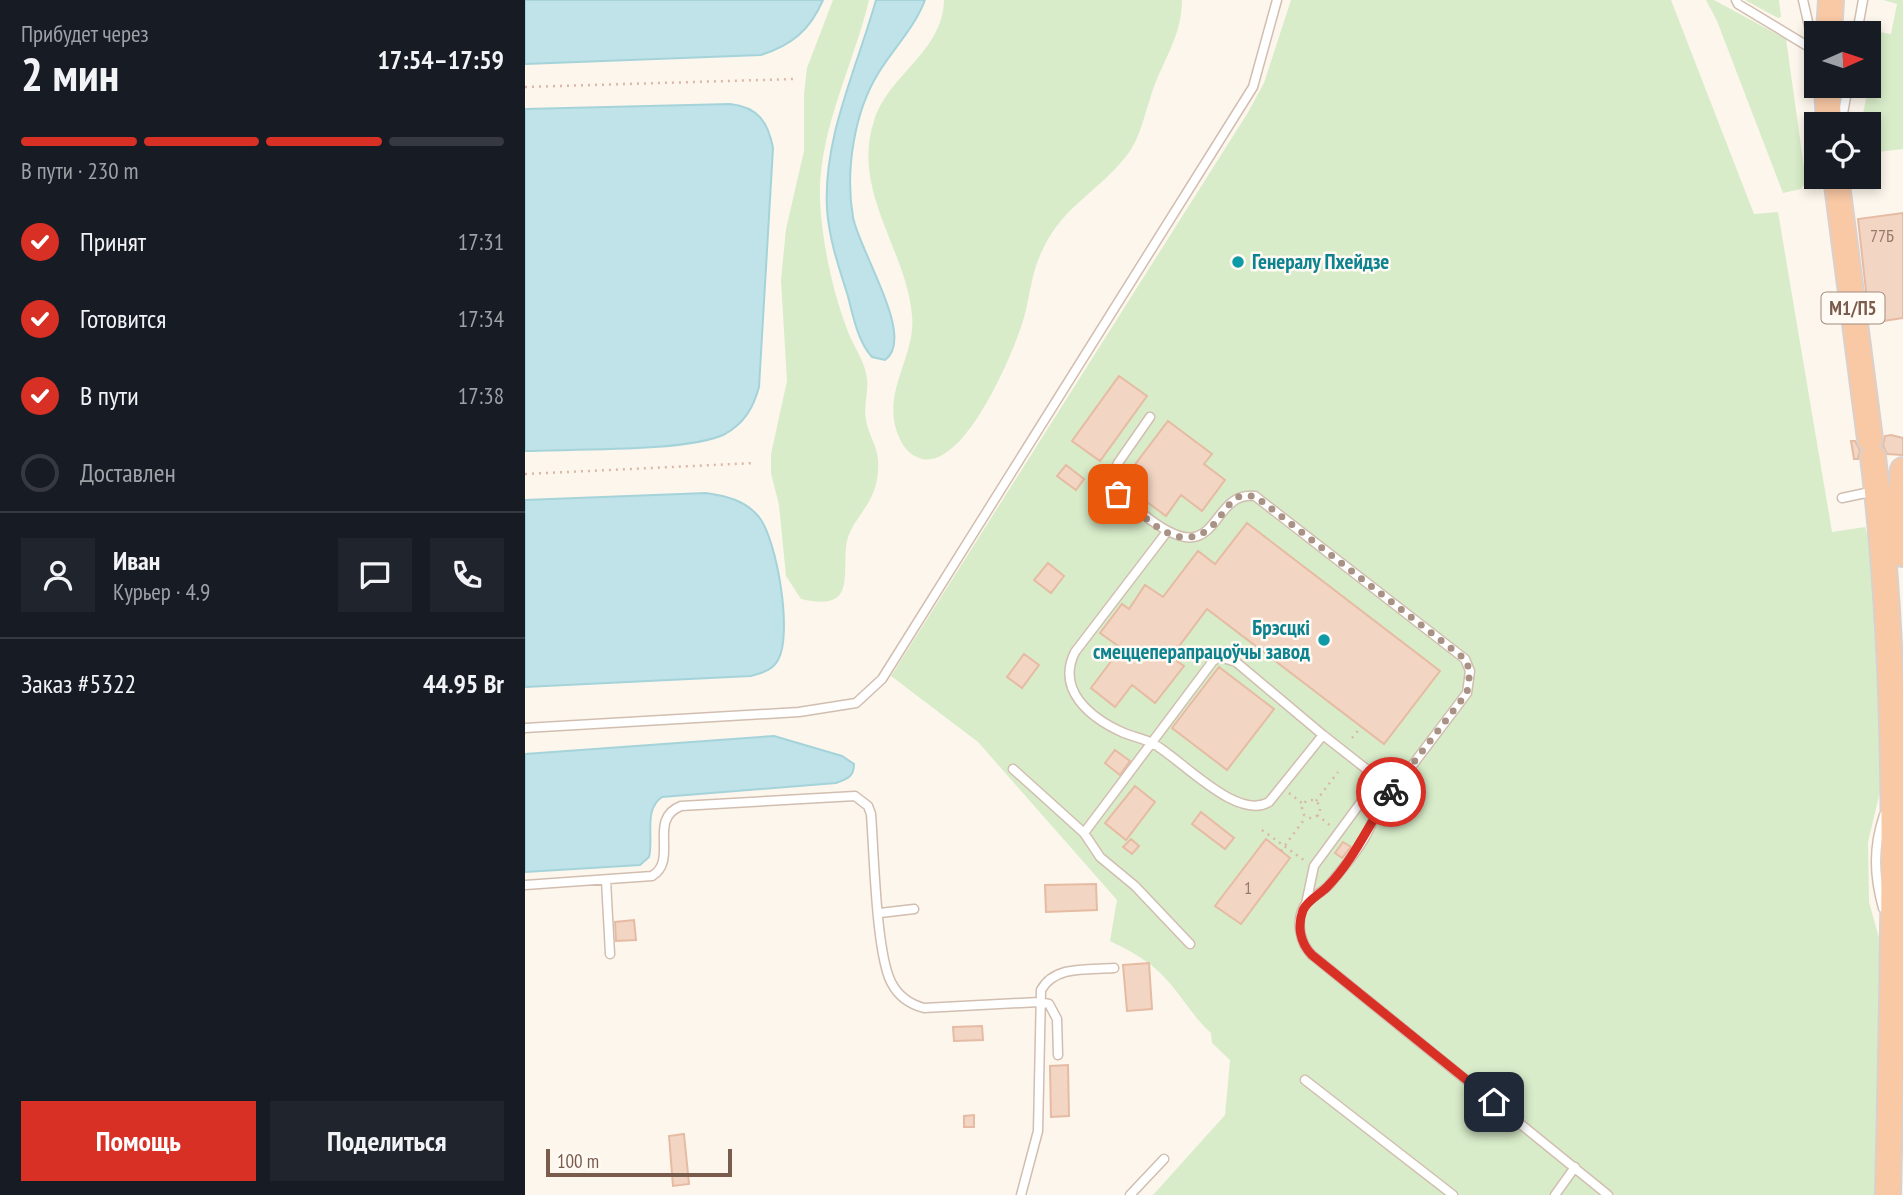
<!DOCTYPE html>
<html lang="ru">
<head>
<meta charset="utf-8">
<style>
  body { margin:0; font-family:"PT Sans Narrow",sans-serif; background:#20242c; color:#f1f3f6; height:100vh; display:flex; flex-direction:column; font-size:26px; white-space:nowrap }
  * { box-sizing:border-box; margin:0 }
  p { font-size:23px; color:#9ea1a6 }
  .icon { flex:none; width:38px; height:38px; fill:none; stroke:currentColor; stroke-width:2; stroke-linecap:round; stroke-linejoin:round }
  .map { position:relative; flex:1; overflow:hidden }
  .panel { display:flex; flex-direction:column; background:#171b24; width:525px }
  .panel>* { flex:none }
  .needle { width:46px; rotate:87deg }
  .buttons { position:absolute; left:1279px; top:21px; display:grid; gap:14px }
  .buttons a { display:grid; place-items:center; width:77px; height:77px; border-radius:0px; background:#171b24; box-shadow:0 4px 10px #0003; font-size:35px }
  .scale { position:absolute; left:21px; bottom:18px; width:186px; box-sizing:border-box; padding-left:7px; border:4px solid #7a5c4d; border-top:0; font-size:19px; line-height:24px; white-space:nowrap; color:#7a5c4d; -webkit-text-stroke:5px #fffaf3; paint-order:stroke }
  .pin { position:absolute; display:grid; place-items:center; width:60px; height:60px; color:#fff; margin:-30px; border-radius:14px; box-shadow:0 4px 10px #0006 }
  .courier { position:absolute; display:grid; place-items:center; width:70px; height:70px; margin:-35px; border:5px solid #d93025; border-radius:50%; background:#fff; color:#222; box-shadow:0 2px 9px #0007 }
  .overview em { font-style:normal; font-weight:700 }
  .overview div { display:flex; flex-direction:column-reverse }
  .overview { display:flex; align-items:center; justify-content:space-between; height:119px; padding:0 21px }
  h1 { font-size:46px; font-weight:700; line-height:52px }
  .bar { display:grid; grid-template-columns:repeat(4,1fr); gap:10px 7px; align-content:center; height:84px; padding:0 21px }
  .bar i { height:9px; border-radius:5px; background:#363941 }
  .bar .current { background:#d93025 }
  .bar p { grid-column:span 4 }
  .line { display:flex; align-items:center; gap:18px; padding:0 21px; border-top:2px solid #363941 }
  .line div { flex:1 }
  .round { display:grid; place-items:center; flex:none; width:74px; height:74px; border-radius:0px; background:#20242c }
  ol { padding:0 21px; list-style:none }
  li { display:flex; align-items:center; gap:21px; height:77px }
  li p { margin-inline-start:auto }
  li .icon { padding:7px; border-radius:50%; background:#d93025; color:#fff; stroke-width:4 }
  li:last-child { color:#9ea1a6 }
  li i { width:38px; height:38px; border:4px solid #363941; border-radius:50% }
  .primary-button { display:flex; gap:14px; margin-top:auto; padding:14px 21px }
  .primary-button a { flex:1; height:80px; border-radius:0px; background:#d93025; color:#fff; font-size:28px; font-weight:700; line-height:80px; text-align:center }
  .primary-button a+a { background:#20242c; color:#f1f3f6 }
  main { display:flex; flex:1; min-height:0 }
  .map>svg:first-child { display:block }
  .green { fill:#d8ecc9 }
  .water { fill:#bfe3e8; stroke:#a5d3da; stroke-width:2 }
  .building { fill:#f3d5c3; stroke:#e6bba3; stroke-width:2 }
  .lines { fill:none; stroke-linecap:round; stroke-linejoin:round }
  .service-casing { stroke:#d1beb0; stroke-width:11 }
  .trunk-casing { stroke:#dad1cd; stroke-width:28 }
  .path { stroke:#d9b8a5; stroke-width:2.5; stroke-dasharray:2 5; stroke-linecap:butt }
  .service { stroke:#fff; stroke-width:8 }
  .trunk { stroke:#f9c8a4; stroke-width:24 }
  .done { stroke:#a89285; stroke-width:7; stroke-dasharray:0 12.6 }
  .route { stroke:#d93025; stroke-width:9 }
  .culture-dot { fill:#0f9aa8; stroke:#fffaf3; stroke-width:2.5 }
  .labels { text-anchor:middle; stroke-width:5; stroke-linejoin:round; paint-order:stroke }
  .number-label { font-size:18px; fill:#987a6a }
  .shield { fill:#fffaf3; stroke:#a28b7f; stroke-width:2 }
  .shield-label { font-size:19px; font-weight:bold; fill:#7a5c4d }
  .culture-label { font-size:21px; font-weight:bold; fill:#0d838f; stroke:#fffaf3; text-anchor:start }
</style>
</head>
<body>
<main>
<section class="panel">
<div class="overview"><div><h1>2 мин</h1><p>Прибудет через</p></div><em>17:54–17:59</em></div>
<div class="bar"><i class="current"></i><i class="current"></i><i class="current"></i><i></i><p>В пути · 230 m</p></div>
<ol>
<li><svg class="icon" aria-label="check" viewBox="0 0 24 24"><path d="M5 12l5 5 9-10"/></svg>Принят<p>17:31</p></li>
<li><svg class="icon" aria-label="check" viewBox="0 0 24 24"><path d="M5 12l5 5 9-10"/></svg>Готовится<p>17:34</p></li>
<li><svg class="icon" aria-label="check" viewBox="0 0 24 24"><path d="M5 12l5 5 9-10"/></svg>В пути<p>17:38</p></li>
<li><i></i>Доставлен</li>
</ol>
<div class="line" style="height:126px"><a class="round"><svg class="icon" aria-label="person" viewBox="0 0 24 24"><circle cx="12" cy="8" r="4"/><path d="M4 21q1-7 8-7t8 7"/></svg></a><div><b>Иван</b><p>Курьер · 4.9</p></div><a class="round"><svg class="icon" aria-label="chat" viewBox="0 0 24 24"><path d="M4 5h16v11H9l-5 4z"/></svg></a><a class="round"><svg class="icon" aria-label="phone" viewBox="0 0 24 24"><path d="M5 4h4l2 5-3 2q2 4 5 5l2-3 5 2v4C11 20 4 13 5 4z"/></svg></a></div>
<div class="line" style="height:91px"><div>Заказ #5322</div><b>44.95 Br</b></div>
<div class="primary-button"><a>Помощь</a><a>Поделиться</a></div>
</section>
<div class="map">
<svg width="1378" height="1195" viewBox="0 0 1378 1195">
  <rect width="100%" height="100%" fill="#fdf6ec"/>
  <path class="green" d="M308 0H344C328 67 293 130 295 200 297 242 307 289 322 329 327 344 338 358 341 373 345 388 338 404 341 420 343 434 352 445 353 460 356 506 324 516 321 547 318 581 329 611 276 599L261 576 254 505 246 473V454L262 381 256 280 261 229 279 151V95L282 68Z
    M419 0H657C657 38 635 64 625 99 615 129 614 145 590 169 562 198 535 212 517 251 505 275 505 302 496 327 485 360 439 468 397 459 382 455 375 442 371 429 359 389 391 355 387 315 381 249 326 190 349 121 363 75 418 52 419 0Z
    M766 0H1146L1229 214 1253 212 1307 532 1340 527 1351 563 1358 779 1343 842 1344 902 1358 952 1351 1195H628L700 1115 705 1060 687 1043 686 1033C668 1017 657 996 640 978 625 961 605 951 585 941L592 900 453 742 366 676 722 114 739 83Z
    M1181 0H1189L1261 39 1281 182 1276 189 1258 193 1192 21Z
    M1220 0H1254L1256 17 1253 18Z
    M1358 0H1378V149L1352 152 1344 145V124H1336L1354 32 1366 34 1372 4Z"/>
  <path class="water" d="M0 0H298C285 30 267 45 236 55L0 64Z
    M351 0H400C390 27 369 48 354 72 329 112 320 171 328 217 333 249 392 338 360 360L347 357C332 341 328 314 322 293 313 265 304 238 302 209 298 137 332 68 351 0Z
    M205 104C233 107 243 122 248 148L234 387C228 409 219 423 200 434 165 452 45 449 0 451V109Z
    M181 493C201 496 220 500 234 517 252 540 268 634 253 660 247 671 236 673 226 676L0 687V500Z
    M249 736 317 756 329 764C329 777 322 779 311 783L137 797C118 810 129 837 124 857L115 865 0 872V754Z"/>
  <path class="building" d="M1378 213V318L1358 321 1357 315 1350 316 1348 308 1343 309 1333 219Z
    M594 376 622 396 575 461 547 441Z
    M643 421 687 454 679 464 700 480 677 511 656 495 641 516 596 483Z
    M1366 435 1378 438V455L1362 454 1358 446 1360 436Z
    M1326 441H1330L1335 450 1333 459H1329Z
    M541 465 559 479 551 490 532 476Z
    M722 523 915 671 859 744 682 609 646 657 659 666 630 703 607 685 590 707 566 688 596 648 575 633 597 604 604 609 620 585 638 597 673 551 690 564Z
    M523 563 539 576 526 593 509 580Z
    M499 654 514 665 497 688 482 677Z
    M694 667 749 709 702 770 647 728Z
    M590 750 605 761 595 775 580 763Z
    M610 786 630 802 601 840 580 823Z
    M676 812 709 838 700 849 667 824Z
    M606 839 614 846 607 854 598 847Z
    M741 839 765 858 716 924 690 906Z
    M818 842 826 847 817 858 810 853Z
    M571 884 572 910 521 912 520 885Z
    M109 920 111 940 91 941 90 922Z
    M624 963 627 1009 602 1011 598 965Z
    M457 1026 458 1040 429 1041 428 1027Z
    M543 1065 544 1116 526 1117 525 1066Z
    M449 1115V1127H439V1116Z
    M159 1134 164 1184 148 1186 144 1136Z"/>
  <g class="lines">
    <g class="service-casing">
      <path id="service" d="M1211 0 1213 4 1289 50
        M1278 0 1292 61
        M1332 33 1338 0
        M1316 124 1323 86
        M625 417 593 463 587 478C590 496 605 504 618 514 697 578 682 490 730 496L940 659 945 671 942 693 849 816C843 840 820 865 805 884 798 892 786 897 780 905 770 921 775 943 787 955L1083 1195
        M1317 498 1350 491
        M641 533 550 652C531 690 565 718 599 733 609 737 620 739 629 744 658 761 712 821 744 802L798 735 868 790
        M0 728 274 712 331 703 357 679 728 87 752 0
        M488 769 559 833
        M81 880 85 954
        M0 885 127 876C154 860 122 819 156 806L330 796 343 806 346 814C349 852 351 952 366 982 373 996 384 1004 399 1008L514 1002 524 1004 532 1019 533 1055
        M781 904 789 866 853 779
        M1358 908C1349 876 1348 847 1359 815
        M355 913 389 909
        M665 944 610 886 575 857 559 833 688 661 695 657 711 662 798 735
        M780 1080 928 1195
        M496 1195 513 1131 516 990C530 965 563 970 589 968
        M605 1195 639 1159
        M1030 1195 1050 1167"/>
    </g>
    <g class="trunk-casing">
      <path id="trunk" d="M1304 33 1306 0
        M1302 86 1304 124
        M1311 177 1345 439
        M1348 457C1378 696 1368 953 1363 1195
        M1378 470 1375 501 1378 554"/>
    </g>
    <path class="path" d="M0 87 270 79
      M0 474 230 463
      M827 738 836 727
      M764 793 778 804
      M777 809a9 9 0 1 1 18 0a9 9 0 1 1-18 0Z
      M791 801 813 772
      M792 815 806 826
      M737 830 780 861
      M756 851 781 817"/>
    <use href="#service" class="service"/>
    <use href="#trunk" class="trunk"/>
  </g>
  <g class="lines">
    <path class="done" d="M593 494C616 512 648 553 681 531 695 522 700 504 715 496H730L940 659 945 671 942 693 866 792"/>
    <path class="route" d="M866 792C844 823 829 860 802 887 794 895 783 900 778 910 772 926 775 943 787 955L969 1102"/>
  </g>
  <g class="culture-dot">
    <circle cx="713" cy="262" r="7"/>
    <circle cx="799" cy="640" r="7"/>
  </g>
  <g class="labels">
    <g class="number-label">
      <text x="1357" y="242">77Б</text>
      <text x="723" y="894">1</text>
    </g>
    <rect class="shield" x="1296.5" y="292.5" width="63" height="31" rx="5"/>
    <g class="shield-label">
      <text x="1328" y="315">М1/П5</text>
    </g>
    <g class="culture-label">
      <text x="727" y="269">Генералу Пхейдзе</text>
      <text x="785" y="635" text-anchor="end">Брэсцкі<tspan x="785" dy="24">смеццеперапрацоўчы завод</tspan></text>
    </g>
  </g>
</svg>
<div class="buttons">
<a><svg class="needle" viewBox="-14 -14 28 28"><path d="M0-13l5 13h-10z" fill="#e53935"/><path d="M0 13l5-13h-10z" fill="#9ea1a6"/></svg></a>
<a><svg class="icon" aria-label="locate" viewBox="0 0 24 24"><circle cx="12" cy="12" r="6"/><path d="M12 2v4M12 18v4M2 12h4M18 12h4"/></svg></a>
</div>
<div class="scale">100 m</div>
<div class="pin" style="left:593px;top:494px;background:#ea580c"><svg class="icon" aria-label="bag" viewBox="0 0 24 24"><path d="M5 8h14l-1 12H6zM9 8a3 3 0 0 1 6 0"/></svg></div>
<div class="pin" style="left:969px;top:1102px;background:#1f2937"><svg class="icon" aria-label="home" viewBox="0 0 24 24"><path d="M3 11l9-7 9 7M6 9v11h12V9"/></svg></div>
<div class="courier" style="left:866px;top:792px"><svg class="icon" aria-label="bike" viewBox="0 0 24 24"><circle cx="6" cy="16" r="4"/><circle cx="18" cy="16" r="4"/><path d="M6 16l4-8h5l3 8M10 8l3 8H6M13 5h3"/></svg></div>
</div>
</main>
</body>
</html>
